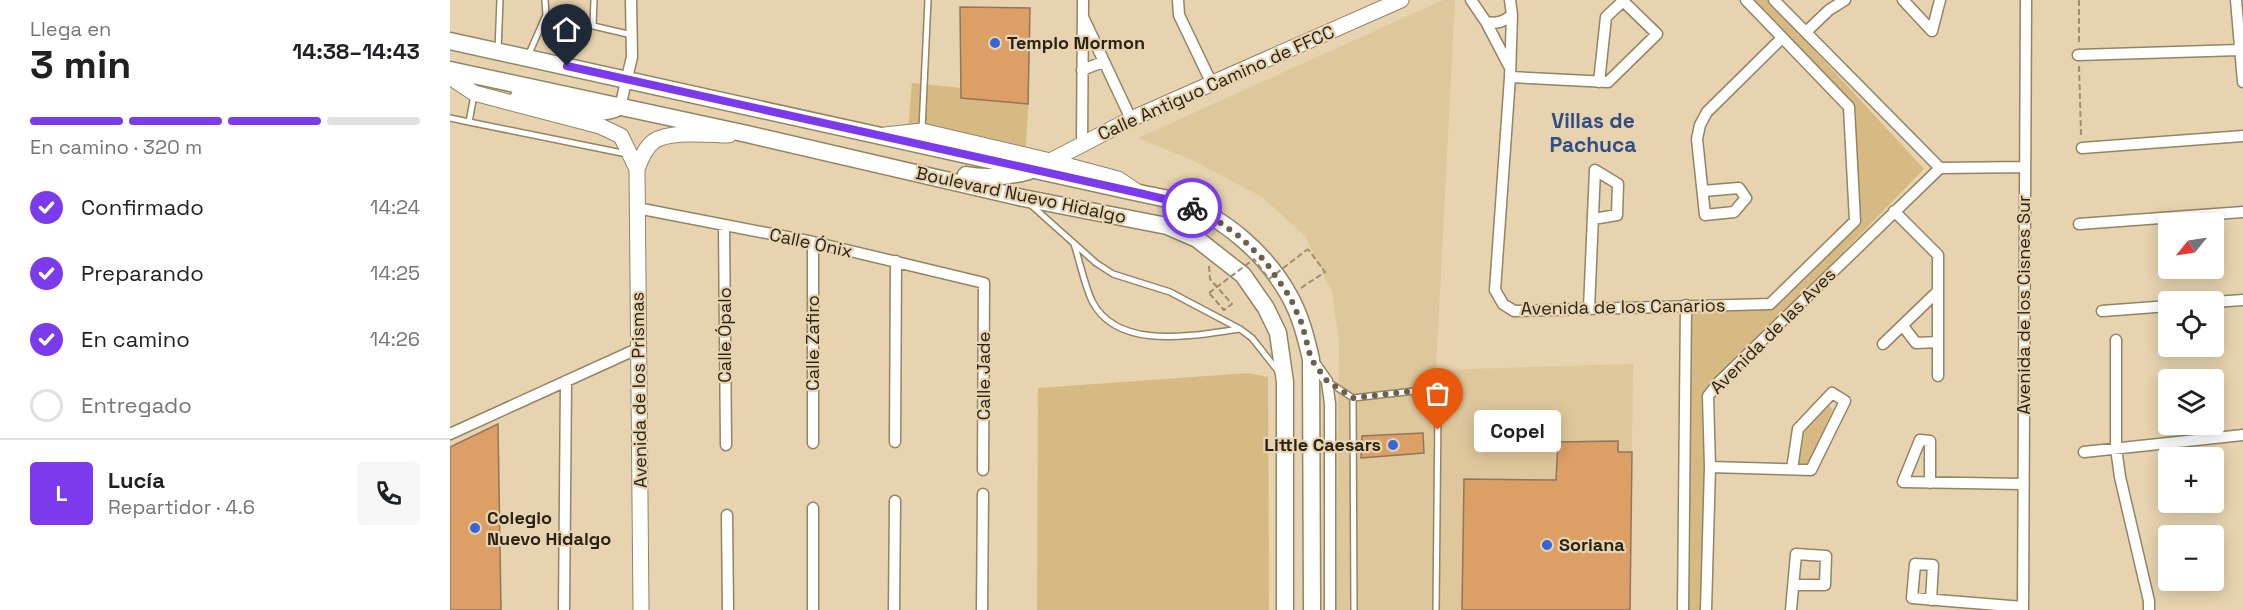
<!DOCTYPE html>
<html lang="es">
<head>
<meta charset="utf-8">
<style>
  body { margin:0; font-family:"Space Grotesk",sans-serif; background:#f6f6f6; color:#202124; height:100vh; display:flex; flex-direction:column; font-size:22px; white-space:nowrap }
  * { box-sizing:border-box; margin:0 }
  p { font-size:20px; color:#757577 }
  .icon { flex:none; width:33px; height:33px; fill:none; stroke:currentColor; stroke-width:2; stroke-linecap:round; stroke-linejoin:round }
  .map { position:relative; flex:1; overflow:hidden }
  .side { display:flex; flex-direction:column; background:#fff; width:450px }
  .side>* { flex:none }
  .needle { width:39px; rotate:240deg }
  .buttons { position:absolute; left:1708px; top:213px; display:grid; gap:12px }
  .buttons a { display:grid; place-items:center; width:66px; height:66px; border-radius:6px; background:#fff; box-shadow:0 3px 15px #0003; font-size:30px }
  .pin { position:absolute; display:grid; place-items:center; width:51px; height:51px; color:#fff; margin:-62px -26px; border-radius:50% 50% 50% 0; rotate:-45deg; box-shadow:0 0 6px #0007 }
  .pin .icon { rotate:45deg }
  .courier { position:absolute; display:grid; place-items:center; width:60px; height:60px; margin:-30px; border:4px solid #7c3aed; border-radius:50%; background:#fff; color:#222; box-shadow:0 2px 8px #0007 }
  .bubble { position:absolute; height:42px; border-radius:6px; background:#fff; box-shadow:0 3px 15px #0003; font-size:20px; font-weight:700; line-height:42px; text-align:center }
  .headline em { font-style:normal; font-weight:700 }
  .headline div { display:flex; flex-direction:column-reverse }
  .headline { display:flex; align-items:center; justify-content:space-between; height:102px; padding:0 30px }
  h1 { font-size:39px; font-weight:700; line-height:45px }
  .bar { display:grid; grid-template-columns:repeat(4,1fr); gap:9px 6px; align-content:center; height:72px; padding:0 30px }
  .bar i { height:8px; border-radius:4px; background:#e0e0e0 }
  .bar .selected { background:#7c3aed }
  .bar p { grid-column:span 4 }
  .line { display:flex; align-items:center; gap:15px; padding:0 30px; border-top:2px solid #e0e0e0 }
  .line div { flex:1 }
  .round { display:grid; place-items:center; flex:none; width:63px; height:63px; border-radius:6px; background:#f6f6f6 }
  ol { padding:0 30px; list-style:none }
  li { display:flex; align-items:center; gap:18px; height:66px }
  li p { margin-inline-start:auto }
  li .icon { padding:6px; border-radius:50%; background:#7c3aed; color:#fff; stroke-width:4 }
  li:last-child { color:#757577 }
  li i { width:33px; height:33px; border:3px solid #e0e0e0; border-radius:50% }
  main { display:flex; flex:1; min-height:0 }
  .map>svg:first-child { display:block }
  .built { fill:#dfc79c }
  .green { fill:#d7ba83 }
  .building { fill:#dc9f66; stroke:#92755b; stroke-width:1.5 }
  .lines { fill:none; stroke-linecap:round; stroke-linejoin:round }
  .lane-casing { stroke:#958361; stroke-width:8 }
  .street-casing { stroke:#958361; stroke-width:13 }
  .secondary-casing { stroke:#958361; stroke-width:17 }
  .primary-casing { stroke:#958361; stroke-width:19 }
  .path { stroke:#9d8e72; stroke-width:2; stroke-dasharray:6 3; stroke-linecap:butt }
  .lane { stroke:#fff; stroke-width:5 }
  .street { stroke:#fff; stroke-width:10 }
  .secondary { stroke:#fff; stroke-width:15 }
  .primary { stroke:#fff; stroke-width:16 }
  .path-bridge { stroke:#9d8e72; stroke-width:2; stroke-dasharray:6 3; stroke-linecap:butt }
  .done { stroke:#6c604a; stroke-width:6; stroke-dasharray:0 10.8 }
  .route { stroke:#7c3aed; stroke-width:8 }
  .poi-dot { fill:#3468d7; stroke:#e7d3af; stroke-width:2 }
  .labels { text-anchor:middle; stroke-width:4.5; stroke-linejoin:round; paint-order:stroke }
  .poi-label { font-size:18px; font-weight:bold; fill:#2a2214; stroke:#e7d3af; text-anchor:start }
  .street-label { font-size:18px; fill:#2a2214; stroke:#e7d3af }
  .quarter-label { font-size:21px; font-weight:bold; fill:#314d86; stroke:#e7d3af }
</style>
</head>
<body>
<main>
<section class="side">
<div class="headline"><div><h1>3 min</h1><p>Llega en</p></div><em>14:38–14:43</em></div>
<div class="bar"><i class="selected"></i><i class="selected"></i><i class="selected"></i><i></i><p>En camino · 320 m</p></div>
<ol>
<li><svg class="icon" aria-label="check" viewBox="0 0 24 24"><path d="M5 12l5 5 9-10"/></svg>Confirmado<p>14:24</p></li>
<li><svg class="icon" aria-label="check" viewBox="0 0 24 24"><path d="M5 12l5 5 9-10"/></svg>Preparando<p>14:25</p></li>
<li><svg class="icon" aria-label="check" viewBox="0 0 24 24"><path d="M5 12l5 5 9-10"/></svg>En camino<p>14:26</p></li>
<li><i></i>Entregado</li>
</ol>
<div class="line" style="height:108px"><b class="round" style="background:#7c3aed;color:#fff">L</b><div><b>Lucía</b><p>Repartidor · 4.6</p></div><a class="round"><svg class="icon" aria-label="phone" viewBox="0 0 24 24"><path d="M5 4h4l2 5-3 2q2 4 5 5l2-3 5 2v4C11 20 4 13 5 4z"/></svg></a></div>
</section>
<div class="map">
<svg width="1793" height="610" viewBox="0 0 1793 610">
  <rect width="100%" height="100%" fill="#e7d3af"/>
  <path class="built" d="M993 0H1005L986 370 1183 364 1180 610H886L889 341 882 292 855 236 812 197 744 161 688 138Z"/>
  <path class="green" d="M1300 0H1318L1474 169 1257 392 1253 610H1237L1240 310 1319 307 1402 228V106Z
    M462 83 579 95 575 161 457 142Z
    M798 373 818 377 819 610H587L588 388Z
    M1375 404 1383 409 1358 466 1348 464 1352 431Z"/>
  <path class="building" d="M510 7 580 8 578 104 511 98Z
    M48 424 51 610H0V447Z
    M973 433 974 453 911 458 912 436Z
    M1168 441V452H1182L1180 610H1012L1014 479 1106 480 1108 442Z"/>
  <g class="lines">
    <g class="lane-casing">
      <path id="lane" d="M96 15 182 35
        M143 26 144 0
        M48 50 50 0
        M78 56 96 15 95 0
        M24 95 19 122 177 154
        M0 118 19 122
        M472 129 478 0
        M581 205 646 263 663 274 720 292 790 329 802 338 828 371
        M624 244C630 262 634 284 642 301 668 352 745 335 790 329
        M877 381 903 398
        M904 610 903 398 973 390 988 409 986 610"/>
    </g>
    <g class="street-casing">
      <path id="street" d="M728 0 729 15 762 84
        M1021 0 1036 22 1059 66
        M1060 0 1062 15 1060 77 1045 290 1053 304 1064 311 1320 304
        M1296 0 1399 107 1405 221 1320 304
        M1324 0 1490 168
        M1453 0 1482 31 1490 0
        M1786 0 1793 82
        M634 19 681 119
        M1036 22C1047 24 1053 22 1062 15
        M1356 32 1379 10 1395 0
        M1628 55 1790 50
        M632 70 653 62
        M1060 77 1158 82 1207 34 1173 1 1156 17 1149 82
        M170 107 182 57 181 0
        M632 144 633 0
        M1632 148 1793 136
        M1253 191 1289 188 1296 198 1284 212 1255 215 1247 139 1250 125 1257 112 1332 38
        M187 208 363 242 534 283 533 470
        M1444 211 1488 255V376
        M1143 219 1167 215 1168 184 1145 170
        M1629 224 1793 212
        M274 225 276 445
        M363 242V443
        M1764 302 1793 300
        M1139 308 1145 170
        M1652 311 1719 306
        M1453 326 1466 343 1488 342
        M1666 340V448L1670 477 1699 601V610
        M1433 344 1487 292
        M862 360 877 381 880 404V610
        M0 434 189 348
        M445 442 446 261
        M1634 452 1793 435
        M1260 467 1361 470 1395 401 1382 393 1348 429 1342 469
        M1480 483V441L1470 440 1453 482 1573 484
        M363 508V610
        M277 515 278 610
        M1481 600 1483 565 1465 564 1462 598 1573 607
        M114 610 116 381
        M444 610 445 501
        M532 610 533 494
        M1233 610 1236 305
        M1256 610 1260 467 1258 396 1269 382 1490 168 1574 167
        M1341 610 1346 554 1376 556 1375 585H1345
        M1573 610 1576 0"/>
    </g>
    <g class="secondary-casing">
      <path id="secondary" d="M0 77 24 93 150 126 171 136 187 169
        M435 135 472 131 600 161 668 179 686 191
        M583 170 681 119 951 0
        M191 610 187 169C191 159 195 148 204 141 221 130 259 135 279 135"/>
    </g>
    <g class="primary-casing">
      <path id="primary" d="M0 41 689 193C702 196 716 198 729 202 775 217 818 256 840 297 851 317 856 338 861 359L862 610
        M0 70 297 134 573 198 717 226 747 239 793 275 816 308 828 333 835 382V610
        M69 96C97 103 143 121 169 107
        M516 175C538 179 557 177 579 171"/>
    </g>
    <path class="path" d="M1629 42V0
      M1629 66 1631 135
      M759 266 760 279 782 304 774 310 759 293
      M851 288 875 272 858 249"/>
    <use href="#lane" class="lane"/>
    <use href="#street" class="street"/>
    <use href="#secondary" class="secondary"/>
    <use href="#primary" class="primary"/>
    <path class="path-bridge" d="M759 293 804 259 819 279 858 249"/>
  </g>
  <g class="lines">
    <path class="done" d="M742 208 761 216 790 237 815 261 840 297 852 324 861 359 877 381 903 398 973 390 988 409V430"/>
    <path class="route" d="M117 66 689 193 731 203 742 208"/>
  </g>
  <g class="poi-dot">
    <circle cx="545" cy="43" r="6"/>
    <circle cx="943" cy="445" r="6"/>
    <circle cx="25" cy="528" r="6"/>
    <circle cx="1097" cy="545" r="6"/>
  </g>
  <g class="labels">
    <g class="poi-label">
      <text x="557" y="49">Templo Mormon</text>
      <text x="931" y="451" text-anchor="end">Little Caesars</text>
      <text x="37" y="524">Colegio<tspan x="37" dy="21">Nuevo Hidalgo</tspan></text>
      <text x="1109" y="551">Soriana</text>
    </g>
    <g class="street-label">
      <text transform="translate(766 83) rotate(-24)" y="6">Calle Antiguo Camino de FFCC</text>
      <text transform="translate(571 195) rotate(12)" y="6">Boulevard Nuevo Hidalgo</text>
      <text transform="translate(361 243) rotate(12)" y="6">Calle Ónix</text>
      <text transform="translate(1574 305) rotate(-90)" y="6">Avenida de los Cisnes Sur</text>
      <text transform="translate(1173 307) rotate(-1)" y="6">Avenida de los Canarios</text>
      <text transform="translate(1323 331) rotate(-45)" y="6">Avenida de las Aves</text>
      <text transform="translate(275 335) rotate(-90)" y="6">Calle Ópalo</text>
      <text transform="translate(363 343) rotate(-90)" y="6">Calle Zafiro</text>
      <text transform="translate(534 376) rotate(-90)" y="6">Calle Jade</text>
      <text transform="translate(189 390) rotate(-91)" y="6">Avenida de los Prismas</text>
    </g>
    <g class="quarter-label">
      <text x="1143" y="128">Villas de<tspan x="1143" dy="24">Pachuca</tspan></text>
    </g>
  </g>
</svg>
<div class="buttons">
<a><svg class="needle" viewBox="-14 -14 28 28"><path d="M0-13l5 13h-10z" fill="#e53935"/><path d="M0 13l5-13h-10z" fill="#757577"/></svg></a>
<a><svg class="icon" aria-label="locate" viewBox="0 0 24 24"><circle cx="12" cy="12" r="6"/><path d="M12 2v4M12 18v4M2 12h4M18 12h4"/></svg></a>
<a><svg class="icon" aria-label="layers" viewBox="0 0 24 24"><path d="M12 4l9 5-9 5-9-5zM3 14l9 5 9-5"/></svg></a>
<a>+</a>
<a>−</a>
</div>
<div class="pin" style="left:988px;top:430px;background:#ea580c"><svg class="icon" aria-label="bag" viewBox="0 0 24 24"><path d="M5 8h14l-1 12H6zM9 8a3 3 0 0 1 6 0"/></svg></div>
<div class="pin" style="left:117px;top:66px;background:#1f2937"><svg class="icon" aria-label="home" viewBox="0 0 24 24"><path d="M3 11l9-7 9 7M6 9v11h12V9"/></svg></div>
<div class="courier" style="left:742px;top:208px"><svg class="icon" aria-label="bike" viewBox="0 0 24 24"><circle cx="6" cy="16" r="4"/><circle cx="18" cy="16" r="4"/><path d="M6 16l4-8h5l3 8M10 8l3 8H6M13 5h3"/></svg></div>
<div class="bubble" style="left:1024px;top:410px;width:87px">Copel</div>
</div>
</main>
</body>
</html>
